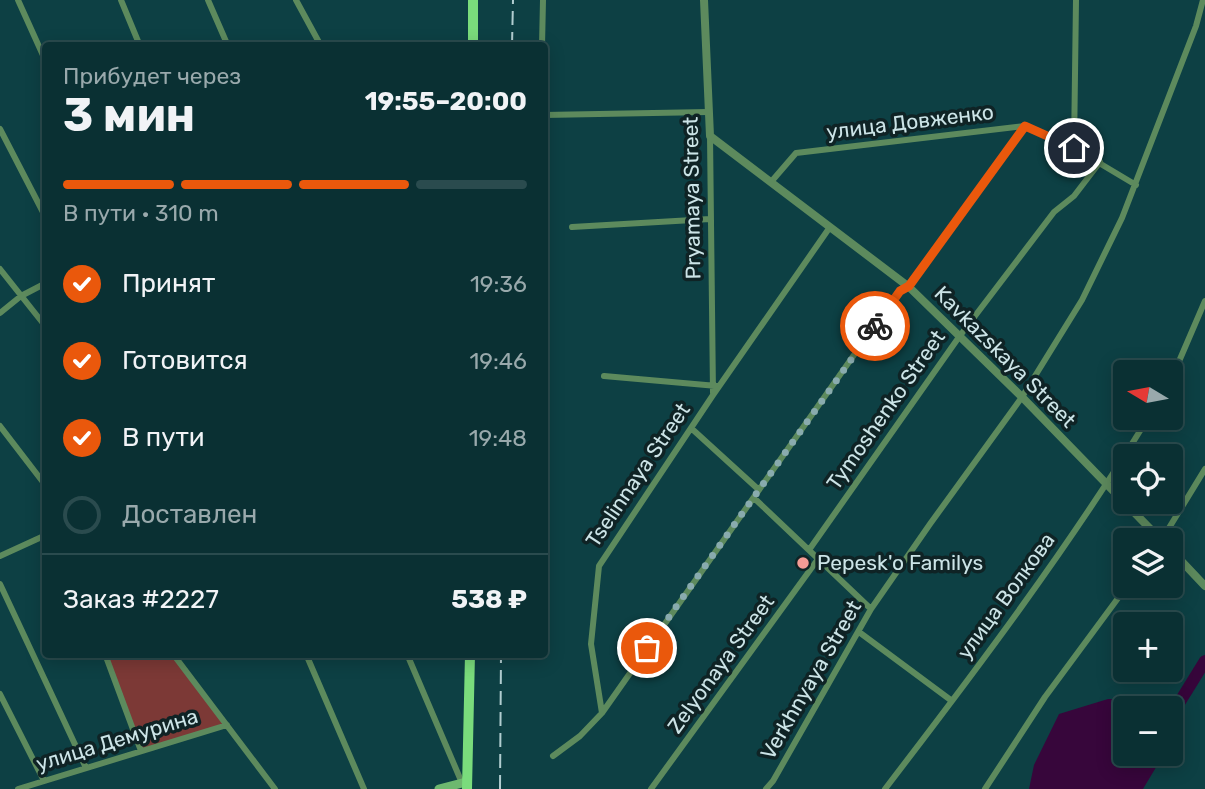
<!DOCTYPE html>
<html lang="ru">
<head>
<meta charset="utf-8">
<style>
  body { margin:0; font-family:Rubik,sans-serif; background:#13383b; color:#f1f3f6; height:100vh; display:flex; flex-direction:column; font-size:26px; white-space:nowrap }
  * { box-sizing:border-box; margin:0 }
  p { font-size:23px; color:#99a9ac }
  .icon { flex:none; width:38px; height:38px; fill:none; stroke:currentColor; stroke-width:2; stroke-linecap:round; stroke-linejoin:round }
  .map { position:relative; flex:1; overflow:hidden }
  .sheet { position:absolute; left:42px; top:42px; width:506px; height:616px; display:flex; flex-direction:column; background:#0a3033; border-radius:7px; box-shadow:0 4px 18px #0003,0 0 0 2px #2a4b4e }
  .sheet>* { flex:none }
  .needle { width:46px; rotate:280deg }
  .fabs { position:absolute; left:1113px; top:360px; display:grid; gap:14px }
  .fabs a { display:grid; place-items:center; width:70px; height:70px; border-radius:7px; background:#0a3033; box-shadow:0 4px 18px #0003,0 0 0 2px #2a4b4e; font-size:35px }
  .pin { position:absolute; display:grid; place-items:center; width:60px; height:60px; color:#fff; margin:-30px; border:4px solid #fff; border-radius:50%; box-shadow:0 2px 7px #0007 }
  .courier { position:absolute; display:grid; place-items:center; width:70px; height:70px; margin:-35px; border:5px solid #ea580c; border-radius:50%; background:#fff; color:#222; box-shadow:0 2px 9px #0007 }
  .head em { font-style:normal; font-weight:700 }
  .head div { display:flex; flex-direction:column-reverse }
  .head { display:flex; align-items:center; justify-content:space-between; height:119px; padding:0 21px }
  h1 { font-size:46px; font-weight:700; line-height:52px }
  .bar { display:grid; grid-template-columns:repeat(4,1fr); gap:10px 7px; align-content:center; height:84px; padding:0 21px }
  .bar i { height:9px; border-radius:5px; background:#2a4b4e }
  .bar .current { background:#ea580c }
  .bar p { grid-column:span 4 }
  .line { display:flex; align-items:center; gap:18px; padding:0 21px; border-top:2px solid #2a4b4e }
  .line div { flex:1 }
  ol { padding:0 21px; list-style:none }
  li { display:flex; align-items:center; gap:21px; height:77px }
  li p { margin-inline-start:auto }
  li .icon { padding:7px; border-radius:50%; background:#ea580c; color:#fff; stroke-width:4 }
  li:last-child { color:#99a9ac }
  li i { width:38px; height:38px; border:4px solid #2a4b4e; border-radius:50% }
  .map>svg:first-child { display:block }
  .green { fill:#7c3936 }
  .water { fill:#37063b }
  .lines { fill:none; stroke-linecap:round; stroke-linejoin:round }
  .river { stroke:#37063b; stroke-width:12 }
  .minor { stroke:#5d8a5d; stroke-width:6 }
  .tertiary { stroke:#5d8a5d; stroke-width:8 }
  .secondary { stroke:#6eb86f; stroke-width:9 }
  .primary { stroke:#7adc7c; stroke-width:10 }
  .rail { stroke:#b1cdd0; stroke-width:2; stroke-dasharray:14 7; stroke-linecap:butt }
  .done { stroke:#89abae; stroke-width:7; stroke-dasharray:0 12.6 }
  .route { stroke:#ea580c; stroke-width:9 }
  .poi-dot { fill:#f59c95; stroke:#0f2325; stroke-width:2.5 }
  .labels { text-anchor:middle; stroke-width:7; stroke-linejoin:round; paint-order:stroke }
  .street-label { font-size:21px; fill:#cce4e7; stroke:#0f2325 }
  .poi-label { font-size:21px; fill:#cce4e7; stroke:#0f2325; text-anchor:start }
</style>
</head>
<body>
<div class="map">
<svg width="1205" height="789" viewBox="0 0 1205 789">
  <rect width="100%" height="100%" fill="#0d4044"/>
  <path class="green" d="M105 655H173L227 725 141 751Z"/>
  <path class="water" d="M1108 699H1155L1165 709H1125V754H1164L1143 789H1029L1034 765 1059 714Z"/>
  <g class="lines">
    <path class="river" d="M1171 716 1205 661"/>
    <path class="minor" d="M18 0 46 62
      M121 0 140 46
      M208 0 228 46
      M296 0 321 46
      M542 46 543 0
      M544 115 708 112
      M0 129 46 218
      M710 136 713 393
      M1074 148 1076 0
      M771 182 796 153 1025 126 1074 148 1136 185
      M572 227 710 219
      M0 269 46 327
      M0 313 21 296 46 283
      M604 376 717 386
      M1171 380 1205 301
      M0 426 46 486
      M691 428 759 490
      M754 498 871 609
      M1161 541 1205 469
      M809 550 959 337 1054 212 1074 196 1100 162
      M0 556 46 535
      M0 584 86 768
      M859 632 952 701
      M105 654 141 751
      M173 654 275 789
      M306 654 364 789
      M407 654 462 783
      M0 694 44 781
      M602 713 591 644 599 566 713 395 830 227
      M553 756 580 736 602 713 899 291 909 287 1025 126
      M18 789 227 725
      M651 789 818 559
      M766 789 773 781 871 609 930 524 1022 397 1082 300 1122 218 1196 26 1203 0
      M885 789C977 669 1069 547 1148 418
      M985 789 1045 697 1127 586"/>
    <path class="tertiary" d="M704 0 710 136 909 287 1022 397 1162 541
      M1171 550 1205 586"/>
    <path class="secondary" d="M439 789 466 782"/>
    <path class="primary" d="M473 0V46
      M467 789 470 654"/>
    <path class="rail" d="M512 46 513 0
      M500 789 501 654"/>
  </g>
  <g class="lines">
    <path class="done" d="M647 648 875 326"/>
    <path class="route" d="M875 326 900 291 909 286 1025 126 1074 148"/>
  </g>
  <circle class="poi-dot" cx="803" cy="563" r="7"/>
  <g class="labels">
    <g class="street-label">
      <text transform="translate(910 122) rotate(-7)" y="7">улица Довженко</text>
      <text transform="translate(692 198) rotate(-91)" y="7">Pryamaya Street</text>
      <text transform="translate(1005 357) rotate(45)" y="7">Kavkazskaya Street</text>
      <text transform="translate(886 410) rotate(-55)" y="7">Tymoshenko Street</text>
      <text transform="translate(638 475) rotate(-56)" y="7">Tselinnaya Street</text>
      <text transform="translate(1006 596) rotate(-54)" y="7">улица Волкова</text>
      <text transform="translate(721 664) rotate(-54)" y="7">Zelyonaya Street</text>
      <text transform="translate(811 680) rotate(-60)" y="7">Verkhnyaya Street</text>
      <text transform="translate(117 740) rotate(-17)" y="7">улица Демурина</text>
    </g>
    <g class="poi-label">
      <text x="817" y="570">Pepesk'o Familys</text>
    </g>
  </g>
</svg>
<div class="fabs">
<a><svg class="needle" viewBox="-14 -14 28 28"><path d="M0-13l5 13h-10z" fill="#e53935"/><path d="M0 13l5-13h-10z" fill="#99a9ac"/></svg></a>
<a><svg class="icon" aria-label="locate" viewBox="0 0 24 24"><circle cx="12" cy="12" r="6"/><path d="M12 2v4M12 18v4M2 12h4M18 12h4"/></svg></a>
<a><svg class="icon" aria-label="layers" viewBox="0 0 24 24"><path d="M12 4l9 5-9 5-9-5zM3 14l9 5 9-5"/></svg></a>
<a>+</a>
<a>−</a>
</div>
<div class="pin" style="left:647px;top:648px;background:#ea580c"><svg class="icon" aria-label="bag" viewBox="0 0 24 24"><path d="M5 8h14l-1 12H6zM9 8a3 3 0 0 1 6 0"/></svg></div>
<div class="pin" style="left:1074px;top:148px;background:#1f2937"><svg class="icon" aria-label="home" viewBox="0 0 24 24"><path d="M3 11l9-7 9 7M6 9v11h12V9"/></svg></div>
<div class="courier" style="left:875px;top:326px"><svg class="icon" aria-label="bike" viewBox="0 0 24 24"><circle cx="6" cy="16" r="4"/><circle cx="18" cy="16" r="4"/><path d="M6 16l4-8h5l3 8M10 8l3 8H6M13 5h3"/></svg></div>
<section class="sheet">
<div class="head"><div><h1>3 мин</h1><p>Прибудет через</p></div><em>19:55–20:00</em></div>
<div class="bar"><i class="current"></i><i class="current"></i><i class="current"></i><i></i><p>В пути · 310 m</p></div>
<ol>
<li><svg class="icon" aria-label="check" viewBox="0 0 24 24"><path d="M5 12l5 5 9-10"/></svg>Принят<p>19:36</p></li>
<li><svg class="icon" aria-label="check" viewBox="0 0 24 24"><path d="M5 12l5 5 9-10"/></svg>Готовится<p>19:46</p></li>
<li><svg class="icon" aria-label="check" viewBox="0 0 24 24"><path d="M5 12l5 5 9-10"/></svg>В пути<p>19:48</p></li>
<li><i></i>Доставлен</li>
</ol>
<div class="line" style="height:91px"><div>Заказ #2227</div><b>538 ₽</b></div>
</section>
</div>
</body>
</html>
